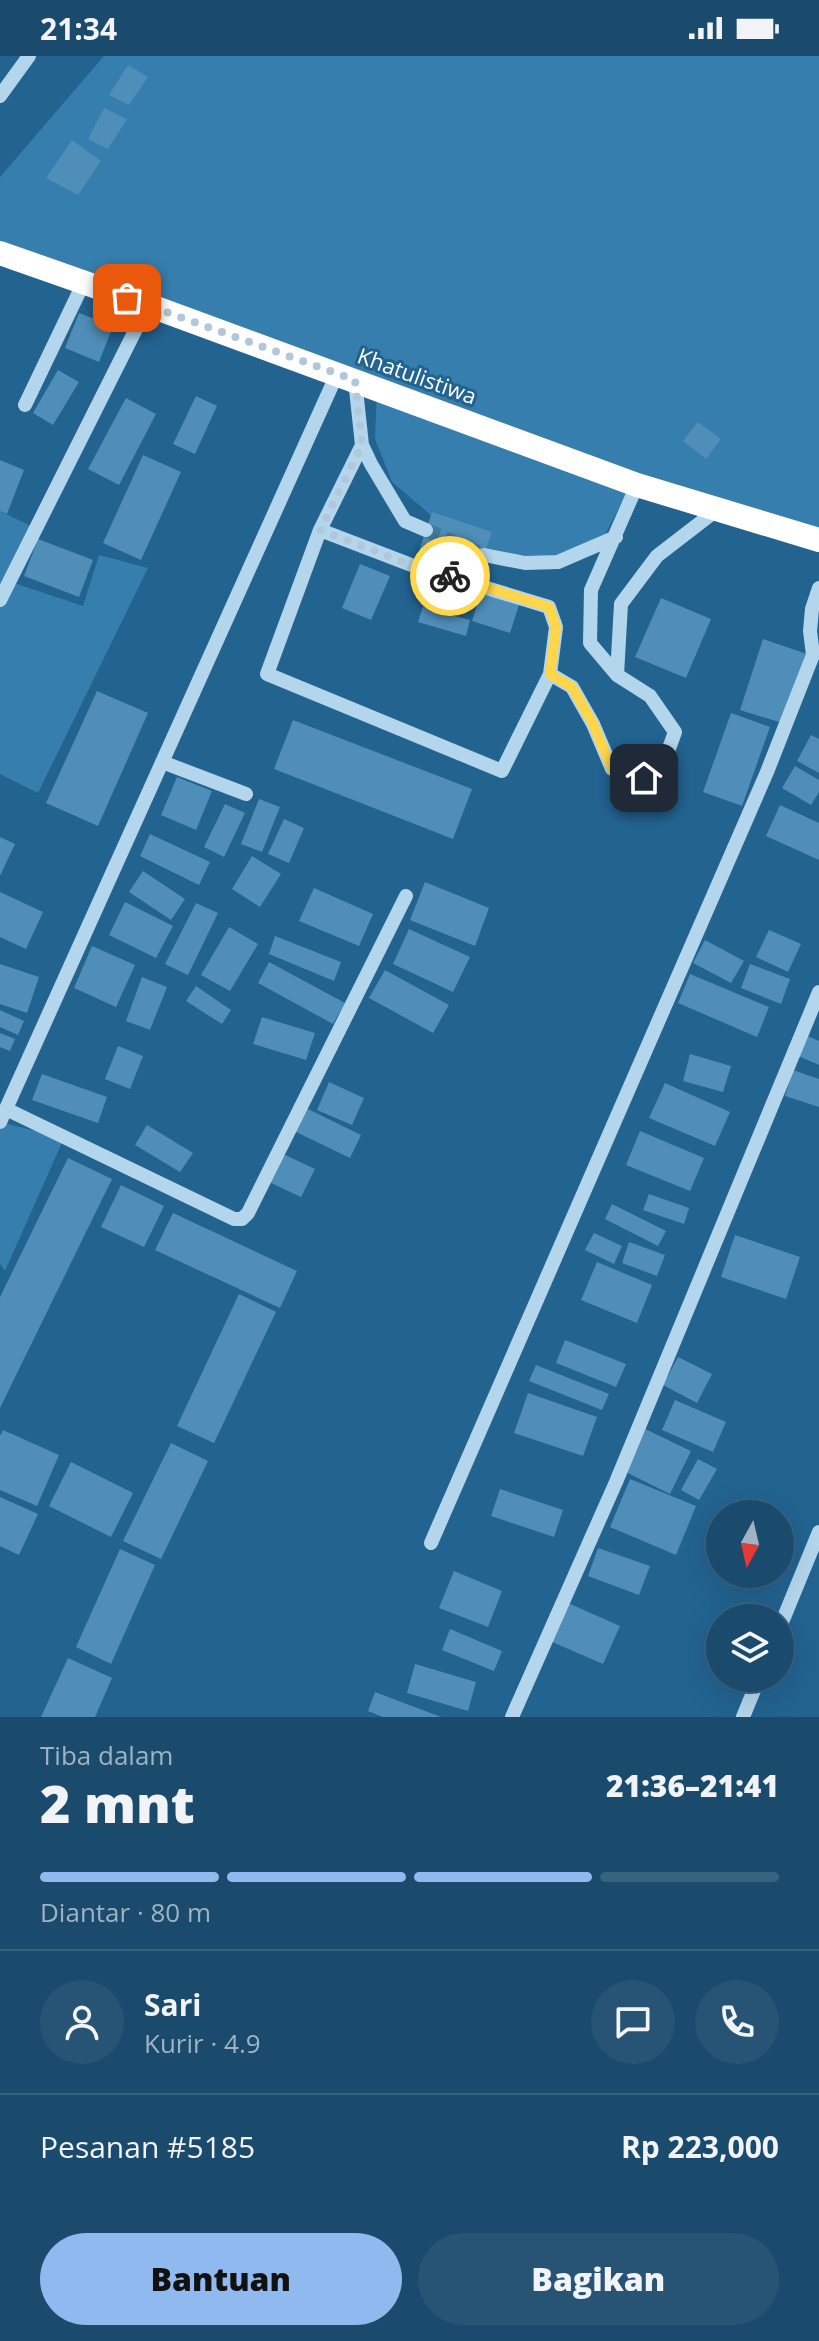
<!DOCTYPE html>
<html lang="id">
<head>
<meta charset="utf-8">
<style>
  body { margin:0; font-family:"Open Sans",sans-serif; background:#275474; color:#f1f3f6; height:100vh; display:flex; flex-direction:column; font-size:30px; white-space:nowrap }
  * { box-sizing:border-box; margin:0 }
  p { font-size:26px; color:#9fb3c2 }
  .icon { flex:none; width:44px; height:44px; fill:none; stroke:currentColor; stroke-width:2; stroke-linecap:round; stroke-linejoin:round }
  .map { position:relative; height:1661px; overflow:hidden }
  .details { display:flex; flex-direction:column; background:#1a4a6c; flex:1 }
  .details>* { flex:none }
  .needle { width:52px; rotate:188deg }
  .buttons { position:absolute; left:706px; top:1444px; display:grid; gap:16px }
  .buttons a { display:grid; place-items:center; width:88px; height:88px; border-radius:50%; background:#1a4a6c; box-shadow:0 8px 32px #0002,0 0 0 2px #38627f; font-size:40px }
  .pin { position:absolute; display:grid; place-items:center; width:68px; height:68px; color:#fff; margin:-34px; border-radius:16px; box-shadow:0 4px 12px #0006 }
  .courier { position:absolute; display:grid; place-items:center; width:80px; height:80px; margin:-40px; border:6px solid #ffd54a; border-radius:50%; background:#fff; color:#222; box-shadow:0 2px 10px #0007 }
  .overview em { font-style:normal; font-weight:800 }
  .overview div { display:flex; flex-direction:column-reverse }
  .overview { display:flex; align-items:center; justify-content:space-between; height:136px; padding:0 40px }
  h1 { font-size:52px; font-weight:800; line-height:60px }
  .bar { display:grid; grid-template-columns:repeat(4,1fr); gap:12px 8px; align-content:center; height:96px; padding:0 40px }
  .bar i { height:10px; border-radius:6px; background:#38627f }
  .bar .selected { background:#90b9f0 }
  .bar p { grid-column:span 4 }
  .line { display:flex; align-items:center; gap:20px; padding:0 40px; border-top:2px solid #38627f }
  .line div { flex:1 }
  .round { display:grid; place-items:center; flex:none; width:84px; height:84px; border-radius:42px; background:#275474 }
  .button { display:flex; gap:16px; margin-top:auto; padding:16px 40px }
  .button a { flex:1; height:92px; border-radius:48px; background:#90b9f0; color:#111; font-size:32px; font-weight:800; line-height:92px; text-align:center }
  .button a+a { background:#275474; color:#f1f3f6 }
  .status { display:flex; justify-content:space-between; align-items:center; height:56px; padding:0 40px; background:#1a4a6c; direction:ltr }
  .status svg { height:22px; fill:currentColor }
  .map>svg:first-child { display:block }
  .green { fill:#367ead }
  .building { fill:#4f8eb8 }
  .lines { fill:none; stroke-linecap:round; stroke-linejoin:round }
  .minor-tunnel { stroke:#437aa1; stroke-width:14; stroke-dasharray:14 7; stroke-linecap:butt }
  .minor { stroke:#b3d6ec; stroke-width:14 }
  .highway { stroke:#fff; stroke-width:24 }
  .done { stroke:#b2c8d8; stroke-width:8; stroke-dasharray:0 14.4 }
  .route { stroke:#ffd54a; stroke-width:10 }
  .labels { text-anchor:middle; stroke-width:6; stroke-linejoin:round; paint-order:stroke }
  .street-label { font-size:22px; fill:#fff; stroke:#226390 }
</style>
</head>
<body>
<div class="status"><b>21:34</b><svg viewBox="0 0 49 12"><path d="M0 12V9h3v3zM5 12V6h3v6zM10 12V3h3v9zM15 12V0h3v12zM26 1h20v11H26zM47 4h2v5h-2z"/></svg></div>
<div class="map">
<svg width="819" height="1661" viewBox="0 0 819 1661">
  <rect width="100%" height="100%" fill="#226390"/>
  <path class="green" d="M104 0H819V484L635 420 603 483 549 512 481 502 392 426 375 383 377 333 0 200V121Z
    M0 455 31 470 5 524 83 550 99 499 148 512 38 737 0 718Z
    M0 1066 64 1082 5 1215 0 1208Z"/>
  <path class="building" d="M128 9 148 21 129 49 109 39Z
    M104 52 127 63 108 93 88 83Z
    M72 84 101 105 78 139 46 122Z
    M79 257 113 270 99 306 65 292Z
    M58 314 79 326 53 369 33 357Z
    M196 340 217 350 195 398 173 388Z
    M126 342 156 358 119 429 88 413Z
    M698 366 721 383 706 403 683 385Z
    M143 399 181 416 141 504 103 487Z
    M0 404 24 414 7 458 0 455Z
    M432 456 492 476 479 514 419 495Z
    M38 483 93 504 79 541 24 520Z
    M360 508 390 520 371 564 342 552Z
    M432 523 472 536 464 559 441 551 440 556 470 564 466 580 418 566Z
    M482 534 520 546 510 577 472 565Z
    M661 542 711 563 686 622 635 601Z
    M763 583 807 598 782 667 740 654Z
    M97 635 148 657 98 770 46 747Z
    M731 657 770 671 742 750 703 736Z
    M293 664 472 733 453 783 274 713Z
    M811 679 819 683V717L797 705Z
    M795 710 819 724V736L811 749 782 732Z
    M177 721 212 735 196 774 161 759Z
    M259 743 280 751 262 796 241 788Z
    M225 748 245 757 224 801 204 791Z
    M780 749 819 767V804L766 780Z
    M284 763 304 772 289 807 268 798Z
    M150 778 210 806 199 829 140 800Z
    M0 781 15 788 0 820Z
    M252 800 281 818 260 851 232 833Z
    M143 815 185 843 171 864 129 836Z
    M425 826 489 852 475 890 410 864Z
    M314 832 373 858 359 890 299 865Z
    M0 836 43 856 26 893 0 881Z
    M125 846 173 870 156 902 109 879Z
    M196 847 218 857 188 919 165 908Z
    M229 871 258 888 230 935 201 919Z
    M409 873 470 901 453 936 393 908Z
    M769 874 801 888 788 916 756 901Z
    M275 880 341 906 334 925 269 898Z
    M705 884 744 905 731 927 693 907Z
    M92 890 135 909 116 951 74 932Z
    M269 906 345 947 333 968 258 927Z
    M0 908 39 921 27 957 0 948Z
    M750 908 790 923 781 948 741 932Z
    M385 914 449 949 433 977 369 942Z
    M690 918 769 951 757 981 678 947Z
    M142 921 167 931 150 974 126 965Z
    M196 930 231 954 222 968 186 945Z
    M0 954 24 965 18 979 0 971Z
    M262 961 315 977 306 1004 253 988Z
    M0 977 15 983 10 995 0 991Z
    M805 979 819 985V1009L796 999Z
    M118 990 143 1000 130 1033 105 1023Z
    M690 998 731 1010 723 1036 683 1025Z
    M793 1014 819 1023V1051L785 1040Z
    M42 1018 107 1041 98 1067 32 1044Z
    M329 1026 364 1042 352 1069 317 1054Z
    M665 1027 730 1056 715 1090 649 1062Z
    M306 1052 361 1079 350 1102 294 1075Z
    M147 1069 193 1097 180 1116 135 1089Z
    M640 1075 704 1102 690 1135 626 1109Z
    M281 1097 315 1113 301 1141 267 1125Z
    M68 1102 112 1123 0 1352V1241Z
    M121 1129 164 1150 144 1191 101 1171Z
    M649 1138 689 1152 684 1168 643 1154Z
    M612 1148 666 1175 658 1190 605 1163Z
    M173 1157 297 1215 280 1252 155 1194Z
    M594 1177 622 1190 614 1208 585 1194Z
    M735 1179 800 1201 786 1243 721 1221Z
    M629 1186 665 1199 657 1220 622 1207Z
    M597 1206 652 1229 637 1267 581 1244Z
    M239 1238 276 1256 214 1387 177 1370Z
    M565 1284 626 1308 616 1331 556 1307Z
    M678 1301 712 1318 697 1347 663 1329Z
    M536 1309 609 1338 602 1354 529 1325Z
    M528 1337 597 1361 583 1400 514 1377Z
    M675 1344 726 1366 713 1396 662 1374Z
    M645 1373 691 1395 670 1438 624 1415Z
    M3 1374 59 1399 37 1450 0 1434V1380Z
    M171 1387 208 1405 161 1503 123 1485Z
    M698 1403 717 1413 699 1444 681 1434Z
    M71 1406 133 1437 111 1481 49 1450Z
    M630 1423 696 1450 676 1499 610 1471Z
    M500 1433 563 1454 554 1481 491 1460Z
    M0 1441 38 1458 19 1499 0 1490Z
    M598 1492 650 1510 639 1539 588 1520Z
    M120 1493 155 1509 111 1608 76 1591Z
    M454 1515 502 1535 488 1571 439 1552Z
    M568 1547 620 1570 603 1608 550 1585Z
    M450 1573 502 1595 494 1615 442 1594Z
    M68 1602 112 1622 95 1661H41Z
    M415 1608 476 1626 468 1655 407 1637Z
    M375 1636 441 1661H383L368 1655Z"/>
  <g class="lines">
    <path class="minor-tunnel" d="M426 474 484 499"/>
    <path class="minor" d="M0 40 29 0
      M355 324 362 389 371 408 405 465 426 474
      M25 349 83 228
      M362 389 320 474 267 618 502 715 550 618
      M320 474 414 510 549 551 556 571 550 618 572 631 593 668 612 713 644 722 663 709 675 676 650 640 617 619 621 548 657 500 718 453
      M484 499 525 507 558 506 616 481
      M0 544 148 249
      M617 619 590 587 591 534 637 429
      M162 706 246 738
      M6 1053 234 1163H242L248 1157 406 840
      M0 1066 337 318
      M431 1487 767 716 813 599 810 575 812 553 819 532
      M780 1571 819 1476
      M512 1661 616 1426 819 936
      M743 1661 759 1622"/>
    <path class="highway" d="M0 197 148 249 637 429 819 484"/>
  </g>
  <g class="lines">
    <path class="done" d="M127 242 355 324 362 389 320 474 414 510 450 520"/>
    <path class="route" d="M450 520 549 551 556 571 550 618 572 631 593 668 612 713 644 722"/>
  </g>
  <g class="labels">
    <g class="street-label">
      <text transform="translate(417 320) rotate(20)" y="8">Khatulistiwa</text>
    </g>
  </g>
</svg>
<div class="buttons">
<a><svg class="needle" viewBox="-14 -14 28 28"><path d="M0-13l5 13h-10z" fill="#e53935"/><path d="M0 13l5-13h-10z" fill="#9fb3c2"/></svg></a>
<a><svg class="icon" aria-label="layers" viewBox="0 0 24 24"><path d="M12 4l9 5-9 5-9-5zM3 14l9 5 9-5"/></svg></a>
</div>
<div class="pin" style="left:127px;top:242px;background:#ea580c"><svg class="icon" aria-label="bag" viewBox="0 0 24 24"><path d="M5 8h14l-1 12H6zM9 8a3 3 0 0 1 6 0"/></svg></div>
<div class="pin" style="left:644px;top:722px;background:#1f2937"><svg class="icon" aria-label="home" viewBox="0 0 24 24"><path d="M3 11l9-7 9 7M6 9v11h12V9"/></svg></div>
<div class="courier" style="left:450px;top:520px"><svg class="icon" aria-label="bike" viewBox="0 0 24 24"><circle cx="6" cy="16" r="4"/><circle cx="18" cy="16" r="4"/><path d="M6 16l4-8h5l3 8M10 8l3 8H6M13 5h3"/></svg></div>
</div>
<section class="details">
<div class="overview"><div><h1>2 mnt</h1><p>Tiba dalam</p></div><em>21:36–21:41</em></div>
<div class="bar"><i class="selected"></i><i class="selected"></i><i class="selected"></i><i></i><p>Diantar · 80 m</p></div>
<div class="line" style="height:144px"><a class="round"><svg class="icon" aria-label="person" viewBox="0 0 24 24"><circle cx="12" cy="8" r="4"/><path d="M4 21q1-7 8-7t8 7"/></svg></a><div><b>Sari</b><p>Kurir · 4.9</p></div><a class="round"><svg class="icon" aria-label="chat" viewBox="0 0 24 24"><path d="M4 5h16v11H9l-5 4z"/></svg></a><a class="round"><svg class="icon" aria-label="phone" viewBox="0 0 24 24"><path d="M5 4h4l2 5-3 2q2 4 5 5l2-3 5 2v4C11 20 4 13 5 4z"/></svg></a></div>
<div class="line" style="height:104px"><div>Pesanan #5185</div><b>Rp 223,000</b></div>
<div class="button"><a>Bantuan</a><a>Bagikan</a></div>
</section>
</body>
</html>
